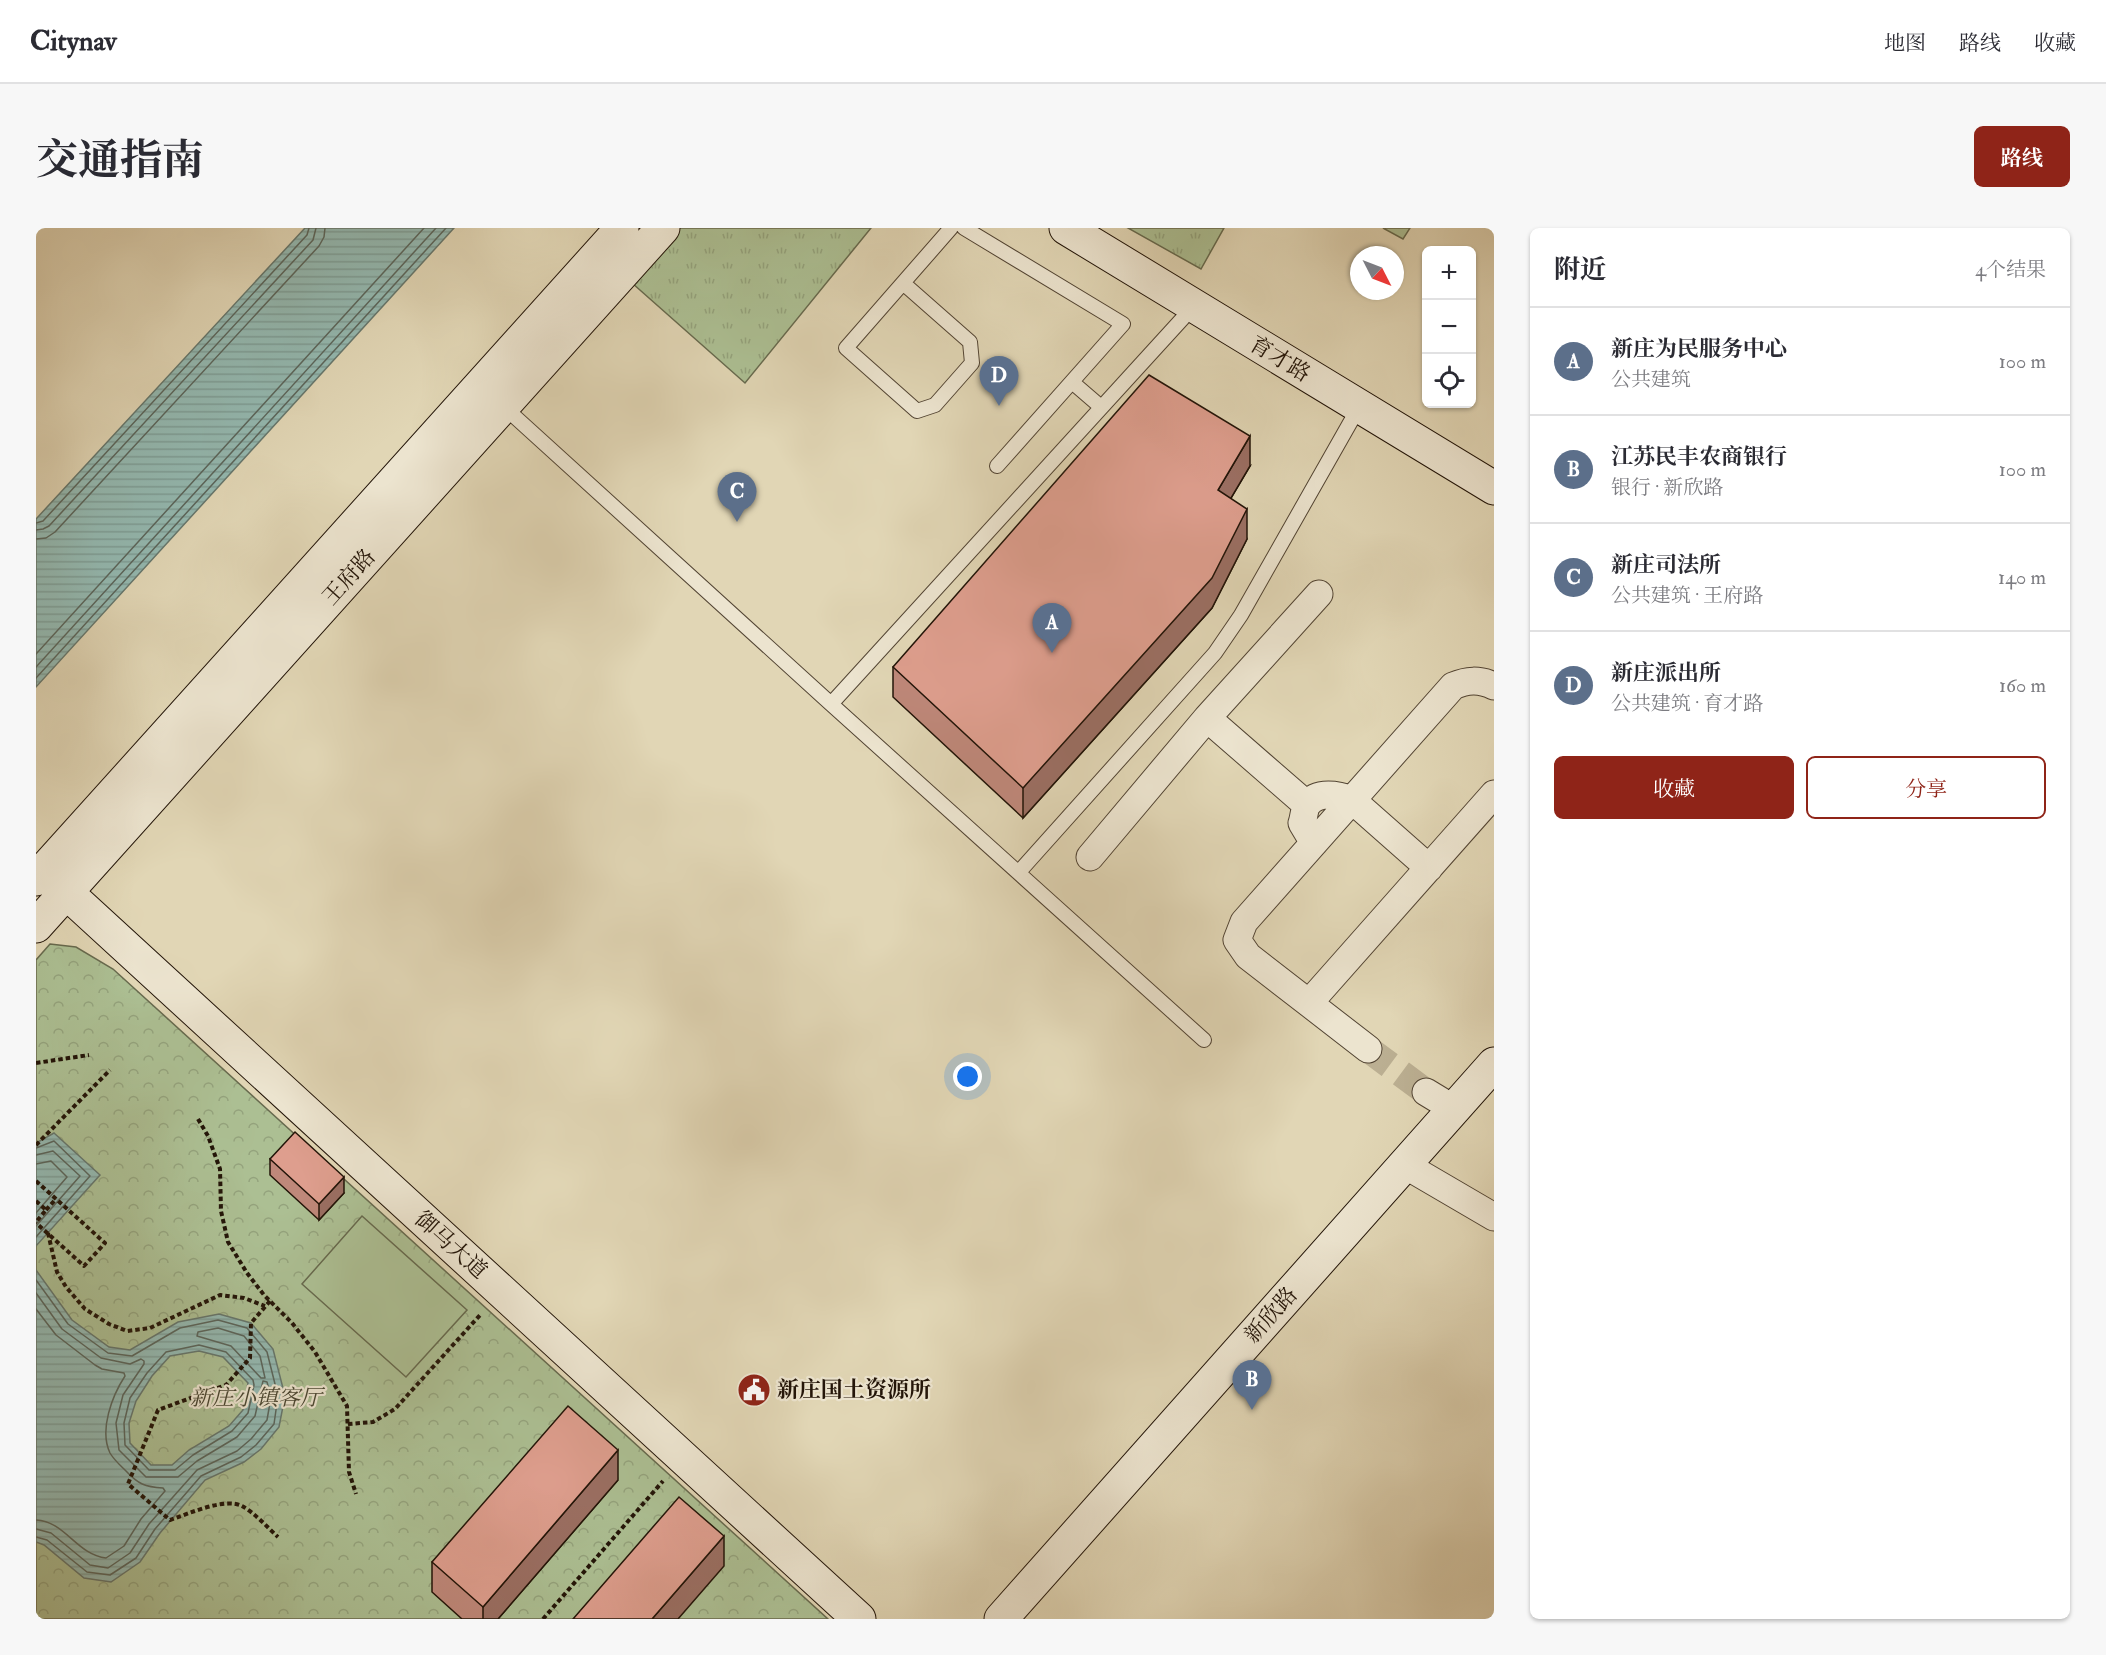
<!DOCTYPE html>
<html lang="zh">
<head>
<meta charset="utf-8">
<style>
	body { margin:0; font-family:"IM FELL Double Pica","Noto Serif SC",serif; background:#f7f7f7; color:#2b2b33 }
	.controls { position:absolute; right:18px; top:18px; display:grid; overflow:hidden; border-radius:9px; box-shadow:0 2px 4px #0004 }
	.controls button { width:54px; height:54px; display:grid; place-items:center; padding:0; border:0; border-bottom:2px solid #e1e1e2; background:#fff; color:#2b2b33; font:30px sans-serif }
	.compass { position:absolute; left:1314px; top:18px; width:54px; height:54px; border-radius:50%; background:#fff; box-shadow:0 2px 4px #0004; rotate:132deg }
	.you { position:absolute; left:932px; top:849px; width:21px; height:21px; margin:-15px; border:4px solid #fff; border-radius:50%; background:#1a73e8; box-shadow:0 0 0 9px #1a73e833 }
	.badge { display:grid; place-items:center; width:39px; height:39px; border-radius:50%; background:#8f2418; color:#fff; font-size:20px; font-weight:700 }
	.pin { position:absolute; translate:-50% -50px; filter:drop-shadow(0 2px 3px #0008) }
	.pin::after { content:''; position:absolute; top:32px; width:21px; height:18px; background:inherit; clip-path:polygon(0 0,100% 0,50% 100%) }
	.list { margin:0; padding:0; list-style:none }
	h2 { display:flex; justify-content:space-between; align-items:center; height:78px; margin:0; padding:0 24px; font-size:26px }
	h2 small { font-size:20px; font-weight:400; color:#7c7c81 }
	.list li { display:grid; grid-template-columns:39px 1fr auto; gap:18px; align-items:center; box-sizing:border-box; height:108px; padding:0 24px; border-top:2px solid #e1e1e2 }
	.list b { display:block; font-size:22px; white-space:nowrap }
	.list p { margin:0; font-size:20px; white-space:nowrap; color:#7c7c81 }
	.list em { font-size:20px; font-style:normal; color:#7c7c81 }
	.actions { display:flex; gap:12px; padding:18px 24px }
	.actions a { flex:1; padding:14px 0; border:2px solid #8f2418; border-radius:9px; text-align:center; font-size:21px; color:#8f2418 }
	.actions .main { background:#8f2418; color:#fff }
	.icon { flex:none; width:33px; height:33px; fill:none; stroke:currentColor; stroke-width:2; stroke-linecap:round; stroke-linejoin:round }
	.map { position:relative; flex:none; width:1458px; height:1391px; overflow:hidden; border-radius:9px }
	header { display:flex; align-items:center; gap:36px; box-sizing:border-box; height:84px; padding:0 30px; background:#fff; border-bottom:2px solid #e1e1e2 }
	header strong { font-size:28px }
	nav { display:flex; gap:33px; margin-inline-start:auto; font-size:21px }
	.intro { display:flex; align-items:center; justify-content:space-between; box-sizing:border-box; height:144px; padding:0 36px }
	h1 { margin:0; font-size:42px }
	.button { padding:15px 27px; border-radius:9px; background:#8f2418; color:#fff; font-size:21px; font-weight:700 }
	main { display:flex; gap:36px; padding:0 36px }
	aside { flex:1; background:#fff; border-radius:9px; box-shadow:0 2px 4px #0004 }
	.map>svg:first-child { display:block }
	.grass { fill:url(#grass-tufts); stroke:#676a4e; stroke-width:1.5 }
	.forest { fill:url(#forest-crowns); stroke:#676a4e; stroke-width:1.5 }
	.pitch { fill:#acbf93; stroke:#676a4e; stroke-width:1.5 }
	.water { fill:url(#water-rules); stroke:#66776d; stroke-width:1.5; fill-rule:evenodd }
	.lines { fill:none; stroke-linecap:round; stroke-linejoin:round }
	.shore { stroke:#5b665c; stroke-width:1.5 }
	.street-tunnel { stroke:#bbaf92; stroke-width:27; stroke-dasharray:27 14; stroke-linecap:butt }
	.lane-casing { stroke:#524433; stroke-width:16 }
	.street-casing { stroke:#524433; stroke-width:29 }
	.secondary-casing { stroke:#221408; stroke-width:35 }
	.path { stroke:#221408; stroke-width:4; stroke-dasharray:4.5 3; stroke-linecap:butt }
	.lane { stroke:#ece4cf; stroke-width:14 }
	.street { stroke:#ece4cf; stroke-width:27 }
	.secondary { stroke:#ece4cf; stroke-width:33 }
	.wall { fill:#bf887a; stroke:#221408; stroke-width:1.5 }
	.shaded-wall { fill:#9b6f63; stroke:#221408; stroke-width:1.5 }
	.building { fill:#de9e8e; stroke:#221408; stroke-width:1.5 }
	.labels { text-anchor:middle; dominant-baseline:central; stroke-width:4.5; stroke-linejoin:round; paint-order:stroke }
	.street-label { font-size:22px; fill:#221408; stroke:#ece4cf }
	.poi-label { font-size:22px; font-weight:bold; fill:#221408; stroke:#ece4cf; text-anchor:start }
	.park-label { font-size:22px; font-style:italic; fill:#4b4732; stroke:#ece4cf }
</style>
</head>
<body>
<header>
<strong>Citynav</strong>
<nav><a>地图</a><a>路线</a><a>收藏</a></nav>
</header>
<div class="intro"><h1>交通指南</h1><a class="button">路线</a></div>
<main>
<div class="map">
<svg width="1458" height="1391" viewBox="0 0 1458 1391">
	<defs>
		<pattern id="grass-tufts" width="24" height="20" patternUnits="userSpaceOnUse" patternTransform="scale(1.5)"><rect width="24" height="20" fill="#acbf93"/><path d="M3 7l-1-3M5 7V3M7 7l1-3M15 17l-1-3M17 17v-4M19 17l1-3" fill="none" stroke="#94a37d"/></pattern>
		<pattern id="forest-crowns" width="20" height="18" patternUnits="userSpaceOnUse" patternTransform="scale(1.5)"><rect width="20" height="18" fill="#acbf93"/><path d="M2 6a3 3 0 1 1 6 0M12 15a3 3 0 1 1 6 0" fill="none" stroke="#94a37d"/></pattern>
		<pattern id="water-rules" width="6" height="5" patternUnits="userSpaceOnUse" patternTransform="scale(1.5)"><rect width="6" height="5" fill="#94b9b1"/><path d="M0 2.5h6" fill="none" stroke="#7f9e97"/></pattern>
	</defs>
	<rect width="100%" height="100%" fill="#e1d6b5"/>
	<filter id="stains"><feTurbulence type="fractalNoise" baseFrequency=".00333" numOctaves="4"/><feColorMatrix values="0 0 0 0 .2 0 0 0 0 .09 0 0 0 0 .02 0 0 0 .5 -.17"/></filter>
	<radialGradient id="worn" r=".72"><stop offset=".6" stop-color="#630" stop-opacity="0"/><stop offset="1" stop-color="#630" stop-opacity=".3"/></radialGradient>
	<path class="grass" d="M644 0H835L709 155 596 55Z
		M1092 0H1188L1165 41Z
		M1347 0H1374L1367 11Z"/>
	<path class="forest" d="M14 716 40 719 77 741 792 1391H0V732Z"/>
	<path class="pitch" d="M326 988 431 1082 370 1149 266 1056Z"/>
	<path class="water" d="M269 0H418L0 459V291Z
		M18 905 64 947 0 1018V915Z
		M0 1042 36 1092 73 1119 94 1122 142 1094 183 1086 215 1095 237 1121 249 1168 243 1199 225 1221 208 1234 169 1252 124 1305 104 1334 75 1354 48 1350 8 1317 0 1314ZM163 1123 187 1129 212 1155 207 1182 193 1198 153 1222 136 1237H115L94 1215 93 1195 100 1173 116 1148 134 1128Z"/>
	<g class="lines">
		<path class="shore" d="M0 295 7 293 271 7 273 0
			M0 302 7 301 13 298 277 12 280 0
			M0 311 10 310 19 304 283 18 288 9 289 0
			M0 426 388 0
			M0 439 400 0
			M0 450 410 0
			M0 920 18 913 54 948 0 1009
			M0 927 17 923 44 948 0 998
			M0 936 15 933 31 949 0 985
			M0 1052 32 1096 72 1125 96 1128 144 1100 182 1092 211 1100 231 1124 242 1168 238 1196 220 1217 205 1229 165 1248 119 1301 100 1330 74 1347 51 1344 11 1312 0 1309
			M0 1065 26 1101 65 1130 94 1136 105 1131 108 1133V1136L87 1167 80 1195 83 1222 110 1249H142L161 1233 201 1209 219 1188 227 1153 231 1154 235 1169 231 1192 215 1211 201 1223 161 1242 113 1296 94 1325 72 1340 54 1337 15 1305 0 1301
			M0 1081 20 1107 59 1137 66 1141 88 1145 89 1148C76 1168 63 1202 74 1225 78 1232 85 1238 90 1243 102 1256 109 1259 127 1260L129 1263 105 1291 88 1318 70 1330C41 1327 29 1293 0 1292
			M182 1100 208 1108 224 1128 229 1150H225L195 1118 161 1108 162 1104Z
			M163 1117 190 1124 217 1152 218 1157 212 1185 196 1203 157 1227 139 1242H113L89 1217 88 1195 94 1170 111 1145 130 1124Z"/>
		<path class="street-tunnel" d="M1332 821 1390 864"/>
		<g class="lane-casing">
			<path id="lane" d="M928 0 1087 96 961 238
				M867 55 934 114 936 135 899 177 881 183 810 120 915 0
				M1158 78 795 476 1168 812
				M1036 154 1065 179
				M466 177 795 476
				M983 644 1179 425 1205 387 1323 179"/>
		</g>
		<g class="street-casing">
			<path id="street" d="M1171 490 1271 577
				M1278 615 1266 595C1268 590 1268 581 1271 577 1281 562 1303 567 1316 572L1393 640
				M1054 629 1171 490 1283 366
				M1273 775 1458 566
				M1332 821 1212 728 1201 712 1208 694 1417 458C1431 452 1443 451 1458 458
				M1390 864 1418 881
				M1369 937 1458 989"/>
		</g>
		<g class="secondary-casing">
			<path id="secondary" d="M1030 0 1458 260
				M7 643 823 1391
				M0 651 586 0
				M0 698 627 0
				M965 1391 1458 836"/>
		</g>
		<path class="path" d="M0 835 53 827
			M162 891 172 908 184 941 185 983 192 1014 211 1045 228 1067 256 1095 279 1124 311 1178 313 1244 320 1266
			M0 917 74 842
			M0 953 69 1015 48 1038 0 995
			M0 973 10 982 0 994
			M10 982 20 971
			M12 1005 21 1044 30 1059 49 1081 73 1096 91 1103 114 1100 184 1067 208 1070 229 1078
			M234 1073 215 1095 214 1130 190 1157 122 1182 92 1256 134 1292C152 1286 189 1269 206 1278 219 1285 231 1299 242 1309
			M312 1196 337 1194 359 1181 445 1086
			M507 1391 627 1253"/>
		<use href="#lane" class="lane"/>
		<use href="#street" class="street"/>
		<use href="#secondary" class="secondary"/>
	</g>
	<path class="wall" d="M1214 238 1195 270 1211 311 1176 380 987 590 857 469V439Z
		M234 931 308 965 283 992 234 947Z
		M582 1252 462 1391H426L396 1364V1334Z"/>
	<path class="shaded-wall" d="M1214 208V238L1182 292V262Z
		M1211 281V311L1176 380 987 590V560Z
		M308 949V965L283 992V976Z
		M582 1222V1252L462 1391H447V1379Z
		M688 1308V1338L642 1391H616Z"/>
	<path class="building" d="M1113 147 1214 208 1182 262 1211 281 1176 350 987 560 857 439Z
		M259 904 308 949 283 976 234 931Z
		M532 1178 582 1222 447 1379 396 1334Z
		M643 1269 688 1308 616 1391H537Z"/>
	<defs>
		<g id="civic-disc" transform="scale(1.725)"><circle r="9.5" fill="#8f2418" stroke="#ece4cf"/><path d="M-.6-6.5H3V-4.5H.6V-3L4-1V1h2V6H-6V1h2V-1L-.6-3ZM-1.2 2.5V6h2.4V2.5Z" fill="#fff"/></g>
	</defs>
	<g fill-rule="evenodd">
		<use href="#civic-disc" x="718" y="1162"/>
	</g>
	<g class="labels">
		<g class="street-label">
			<text transform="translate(1244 131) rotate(31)">育才路</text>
			<text transform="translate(313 349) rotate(-48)">王府路</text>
			<text transform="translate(415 1017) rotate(42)">御马大道</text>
			<text transform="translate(1235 1087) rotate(-48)">新欣路</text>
		</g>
		<g class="poi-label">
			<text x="741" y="1162">新庄国土资源所</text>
		</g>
		<g class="park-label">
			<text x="220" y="1170">新庄小镇客厅</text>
		</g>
	</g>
	<rect width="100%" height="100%" filter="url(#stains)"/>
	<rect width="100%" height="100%" fill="url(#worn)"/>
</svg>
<div class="controls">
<button>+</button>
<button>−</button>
<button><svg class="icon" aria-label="locate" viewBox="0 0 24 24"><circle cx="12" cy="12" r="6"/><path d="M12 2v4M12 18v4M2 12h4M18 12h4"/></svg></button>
</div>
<svg class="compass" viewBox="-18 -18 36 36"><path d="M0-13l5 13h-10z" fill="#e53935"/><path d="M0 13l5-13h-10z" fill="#7c7c81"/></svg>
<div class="you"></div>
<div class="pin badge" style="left:1016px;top:425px;background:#5c6f8a">A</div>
<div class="pin badge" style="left:1216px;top:1182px;background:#5c6f8a">B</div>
<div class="pin badge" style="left:701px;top:294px;background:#5c6f8a">C</div>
<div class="pin badge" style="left:963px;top:178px;background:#5c6f8a">D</div>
</div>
<aside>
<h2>附近<small>4个结果</small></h2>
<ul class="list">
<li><span class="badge" style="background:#5c6f8a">A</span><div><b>新庄为民服务中心</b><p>公共建筑</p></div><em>100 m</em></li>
<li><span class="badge" style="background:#5c6f8a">B</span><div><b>江苏民丰农商银行</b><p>银行 · 新欣路</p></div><em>100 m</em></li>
<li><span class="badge" style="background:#5c6f8a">C</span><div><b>新庄司法所</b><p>公共建筑 · 王府路</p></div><em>140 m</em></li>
<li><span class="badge" style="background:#5c6f8a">D</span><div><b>新庄派出所</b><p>公共建筑 · 育才路</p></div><em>160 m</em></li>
</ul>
<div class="actions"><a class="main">收藏</a><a>分享</a></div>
</aside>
</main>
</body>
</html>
